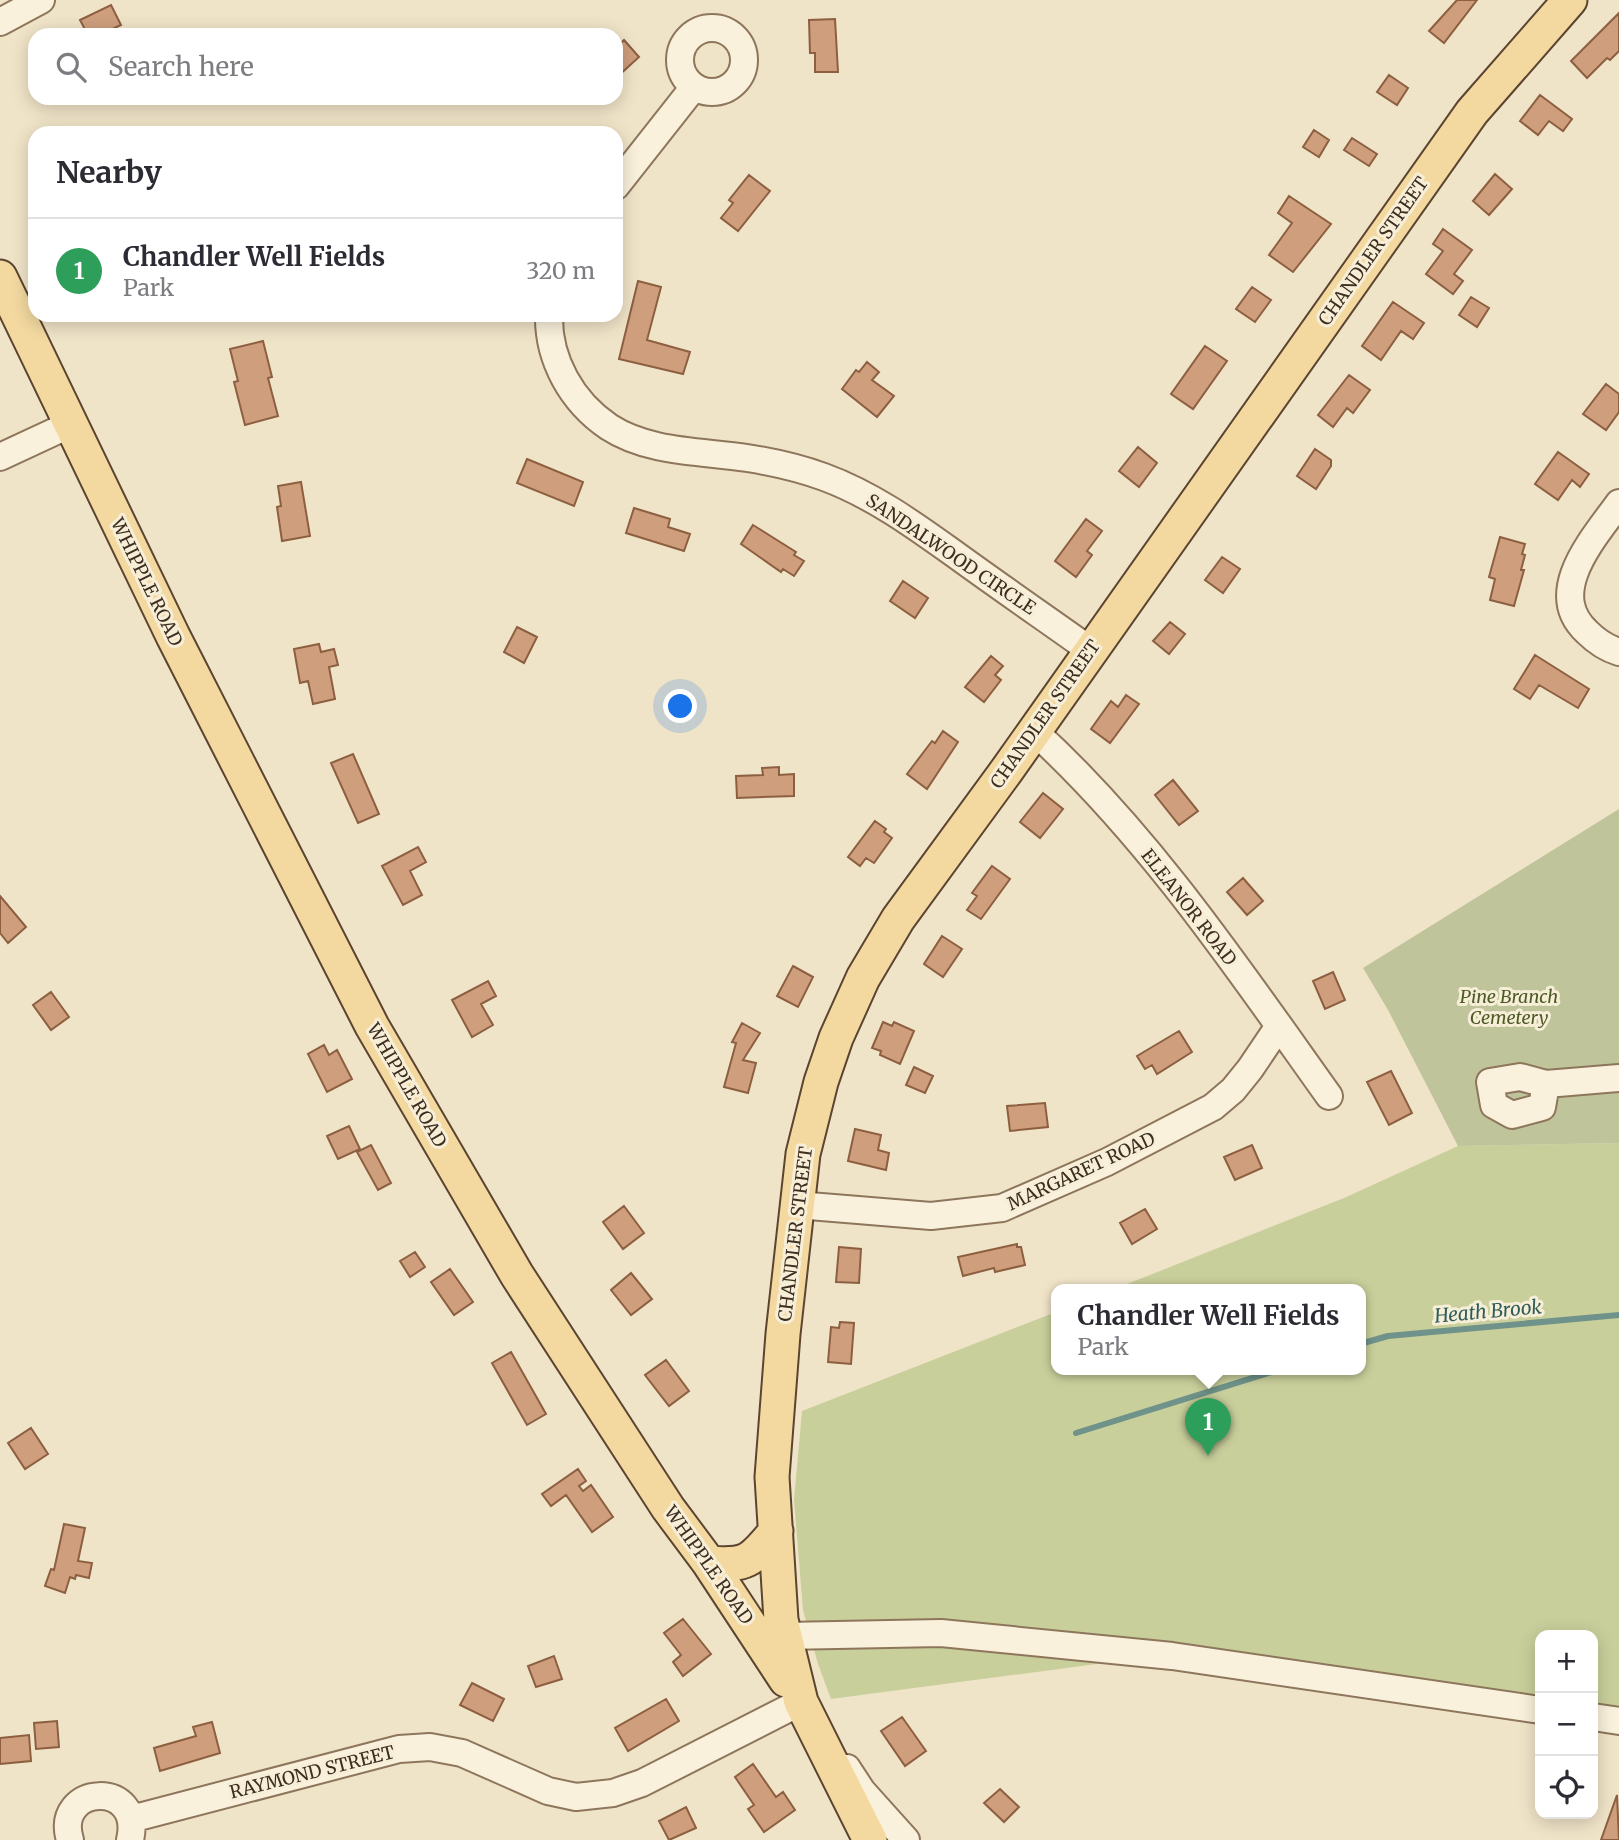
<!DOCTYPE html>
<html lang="en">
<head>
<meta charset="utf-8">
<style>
	body { margin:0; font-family:Merriweather,serif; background:#f2f2f3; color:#2b2b33 }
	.controls { position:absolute; right:21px; bottom:21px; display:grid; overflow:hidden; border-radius:14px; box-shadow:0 4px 18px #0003 }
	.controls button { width:63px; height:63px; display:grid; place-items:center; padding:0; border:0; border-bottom:2px solid #e1e1e2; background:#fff; color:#2b2b33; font:35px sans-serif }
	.you { position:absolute; left:681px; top:707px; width:24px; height:24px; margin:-18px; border:5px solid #fff; border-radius:50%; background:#1a73e8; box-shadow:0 0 0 10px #1a73e833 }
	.badge { display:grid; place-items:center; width:46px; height:46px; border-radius:50%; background:#db2777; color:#fff; font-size:23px; font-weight:700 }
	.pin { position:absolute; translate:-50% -58px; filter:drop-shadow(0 2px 4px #0008) }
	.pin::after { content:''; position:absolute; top:37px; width:24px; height:21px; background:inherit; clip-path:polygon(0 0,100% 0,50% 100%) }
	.popup { position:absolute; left:1051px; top:1284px; width:315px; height:91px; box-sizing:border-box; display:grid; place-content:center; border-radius:14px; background:#fff; filter:drop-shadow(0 2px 5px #0005); font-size:23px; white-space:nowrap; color:#7c7c81 }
	.popup b { font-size:26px; color:#2b2b33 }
	.popup::after { content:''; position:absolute; left:50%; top:100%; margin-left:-14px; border:14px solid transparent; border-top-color:#fff }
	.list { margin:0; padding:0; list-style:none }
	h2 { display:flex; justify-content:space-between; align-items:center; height:91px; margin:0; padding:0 28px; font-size:30px }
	h2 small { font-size:23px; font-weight:400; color:#7c7c81 }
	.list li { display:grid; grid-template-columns:46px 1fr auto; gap:21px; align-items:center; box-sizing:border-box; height:105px; padding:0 28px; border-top:2px solid #e1e1e2 }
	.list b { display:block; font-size:26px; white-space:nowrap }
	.list p { margin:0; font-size:23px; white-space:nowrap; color:#7c7c81 }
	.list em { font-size:23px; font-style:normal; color:#7c7c81 }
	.icon { flex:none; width:38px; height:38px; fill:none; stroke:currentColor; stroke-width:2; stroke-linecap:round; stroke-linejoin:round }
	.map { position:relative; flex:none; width:1619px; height:1840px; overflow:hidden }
	.search { position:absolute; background:#fff; box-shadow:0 4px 18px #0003; left:28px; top:28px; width:595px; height:77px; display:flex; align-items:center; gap:18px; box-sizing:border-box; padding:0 24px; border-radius:21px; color:#7c7c81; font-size:26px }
	.panel { position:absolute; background:#fff; box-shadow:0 4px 18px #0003; left:28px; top:126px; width:595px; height:196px; border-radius:21px }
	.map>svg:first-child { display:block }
	.green { fill:#c9cf9b }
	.cemetery { fill:#bfc49a }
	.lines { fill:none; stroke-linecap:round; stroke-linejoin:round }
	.stream { stroke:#6f938a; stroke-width:6 }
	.building { fill:#cf9f7d; stroke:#8d5f41; stroke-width:2 }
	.minor-casing { stroke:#8d765c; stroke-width:30 }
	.major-casing { stroke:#5b4430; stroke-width:37 }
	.minor { stroke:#faf1dc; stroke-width:26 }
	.major { stroke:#f3d9a0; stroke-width:33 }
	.labels { text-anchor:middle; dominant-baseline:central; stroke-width:6; stroke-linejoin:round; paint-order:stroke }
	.street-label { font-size:18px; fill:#3d2e20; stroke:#f7eed8 }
	.park-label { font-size:18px; font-style:italic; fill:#4d5a26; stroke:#f7eed8 }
	.water-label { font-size:19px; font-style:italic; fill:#2f5d5a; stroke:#f7eed8 }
</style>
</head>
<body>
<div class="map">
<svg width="1619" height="1840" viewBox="0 0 1619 1840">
	<rect width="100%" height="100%" fill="#f0e4c8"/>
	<path class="green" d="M1619 1143V1735L1593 1731V1635H1540V1723L1127 1660 831 1699 818 1664 803 1610 794 1500 802 1411 1056 1312V1370H1360V1290H1112L1344 1198 1458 1146Z"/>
	<path class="cemetery" d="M1619 809V1143L1458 1146 1388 1010 1363 968Z"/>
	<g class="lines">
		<path class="stream" d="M1360 1344 1388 1336 1619 1315
			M1076 1433 1278 1370"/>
	</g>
	<path class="building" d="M1457 0H1477L1444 43 1429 31Z
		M111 5 121 25 100 35H88L80 20Z
		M1619 13V51L1610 60 1607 58 1587 78 1571 61Z
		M835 19 838 72H815V53H810L809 20Z
		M624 40 639 57 616 78V48Z
		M1389 75 1408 88 1397 105 1377 92Z
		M1540 95 1572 119 1563 131 1549 121 1538 135 1520 121Z
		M1314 130 1329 140 1319 157 1303 147Z
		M1352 138 1377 154 1369 166 1344 150Z
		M1495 174 1512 189 1489 215 1473 201Z
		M749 175 770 191 738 231 721 218 733 203 729 200Z
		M1289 196 1331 224 1293 272 1269 255 1292 223 1278 213Z
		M1443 229 1472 250 1454 274 1463 281 1453 294 1426 274 1443 251 1433 244Z
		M638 281 661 287 647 340 690 352 683 374 619 359Z
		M1252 287 1271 300 1255 322 1236 309Z
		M1471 297 1489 308 1477 327 1459 315Z
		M1393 302 1424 323 1413 339 1401 331 1381 360 1362 346Z
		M263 341 272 377 268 378 278 416 245 425 234 382 238 381 230 349Z
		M1205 346 1227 361 1193 409 1171 394Z
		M867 362 879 372 872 380 894 396 877 417 842 389 856 370 859 372Z
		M1349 375 1370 390 1353 413 1347 408 1333 427 1318 415Z
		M1606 384 1619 394V412L1606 430 1583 414Z
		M1138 447 1157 463 1139 487 1119 471Z
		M1315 449 1331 460V466L1316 489 1297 476Z
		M1558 452 1589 474 1580 487 1572 480 1558 500 1535 484Z
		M527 459 583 482 574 506 517 483Z
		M301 482 310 536 282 541 277 507 281 506 278 486Z
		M634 508 670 519 668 527 690 534 684 551 626 533Z
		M1086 519 1102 531 1087 551 1092 555 1076 577 1055 561Z
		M753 525 796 552 794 555 804 561 794 576 783 569 781 572 741 544Z
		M1500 537 1525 544 1522 554 1525 555 1521 570H1524L1514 606 1490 600 1495 579 1489 577Z
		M1222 557 1240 569 1223 593 1205 580Z
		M903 581 928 598 915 618 890 601Z
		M1170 622 1185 634 1169 654 1153 641Z
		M517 627 537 637 524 663 504 652Z
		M319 644 321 652 334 649 338 665 329 667 335 699 313 704 308 681 300 683 294 649Z
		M1535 655 1589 689 1578 708 1539 685 1530 699 1514 689Z
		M991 656 1003 666 995 675 1001 680 984 702 965 687Z
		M1126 695 1139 704 1110 743 1091 729 1111 701 1118 707Z
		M943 731 958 742 927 789 907 774 932 741 935 743Z
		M353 754 379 814 358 823 331 763Z
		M779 767V775L794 774V796L737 798 736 776 763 775 762 768Z
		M1173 780 1198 811 1179 825 1155 795Z
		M1043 793 1063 809 1040 838 1020 822Z
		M875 821 886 829 884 832 892 838 874 863 866 858 860 866 848 857Z
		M418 847 426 862 410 871 422 895 403 905 382 866Z
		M992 866 1010 879 981 919 967 910 977 896 972 893Z
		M1243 878 1263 901 1247 915 1227 892Z
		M0 896 26 927 8 943 0 933Z
		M942 936 962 949 943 977 924 964Z
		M793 966 813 977 798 1007 777 996Z
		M1333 972 1345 1000 1325 1009 1313 981Z
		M488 981 496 996 481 1004 493 1025 472 1037 452 1000Z
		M51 992 69 1017 51 1030 33 1005Z
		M883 1022 892 1026 894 1022 914 1031 900 1064 880 1055 881 1051 872 1048Z
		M742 1023 760 1033 743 1060 756 1063 748 1093 724 1087 736 1043 732 1042Z
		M1179 1031 1192 1052 1157 1074 1152 1065 1145 1069 1137 1056Z
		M324 1045 329 1055 337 1050 352 1079 327 1092 308 1054Z
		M914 1067 933 1076 925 1093 906 1085Z
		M1391 1071 1412 1113 1389 1125 1367 1082Z
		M1045 1103 1048 1127 1010 1131 1007 1106Z
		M349 1126 360 1149 338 1159 327 1136Z
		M855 1129 881 1135 878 1150 889 1153 886 1170 848 1161Z
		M371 1145 391 1183 378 1190 357 1152Z
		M1252 1145 1262 1168 1235 1180 1224 1157Z
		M624 1206 644 1233 623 1249 603 1222Z
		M1145 1209 1157 1229 1132 1244 1120 1223Z
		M1017 1244V1247H1021L1025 1265 995 1272 994 1268 963 1276 958 1257Z
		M839 1247 861 1249 859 1283 836 1282Z
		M415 1252 425 1267 410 1277 400 1261Z
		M450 1269 473 1302 454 1315 431 1282Z
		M631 1273 652 1299 631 1315 611 1290Z
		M840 1322 854 1323 851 1364 828 1362 831 1327 839 1328Z
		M511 1352 546 1414 527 1425 492 1363Z
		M666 1360 689 1391 669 1406 645 1375Z
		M31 1428 48 1454 25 1469 8 1443Z
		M578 1469 586 1481 579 1486 583 1491 591 1485 613 1517 592 1532 566 1495 551 1506 542 1494Z
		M64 1524 85 1528 78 1561 92 1563 89 1578 76 1575 75 1579 70 1577 65 1593 45 1586 51 1569 54 1570Z
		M683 1619 711 1654 683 1676 673 1662 681 1655 664 1633Z
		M554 1656 562 1679 536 1687 528 1666Z
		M472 1683 504 1699 493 1721 460 1705Z
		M666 1699 679 1721 628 1751 615 1728Z
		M902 1717 926 1751 905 1766 881 1731Z
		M57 1721 59 1747 36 1749 34 1723Z
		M212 1722 220 1753 160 1771 154 1748 196 1736 193 1727Z
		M29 1735 31 1761 0 1764V1738Z
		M753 1764 776 1797 783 1792 795 1810 764 1832 748 1809 754 1805 735 1777Z
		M1000 1789 1019 1807 1004 1822 984 1803Z
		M1617 1795 1619 1840H1601Z
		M686 1807 696 1828 669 1840 659 1821Z"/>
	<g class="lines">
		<g class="minor-casing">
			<path id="minor" d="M0 22 41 0
				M680 60a32 32 0 1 1 64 0a32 32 0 1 1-64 0Z
				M616 186 694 87
				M549 315C548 360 572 402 609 427 649 453 702 451 747 458 773 462 799 468 824 477 873 495 914 525 956 555 1000 587 1045 618 1090 650
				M0 457 71 424
				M1619 503C1594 538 1544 592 1587 632 1596 641 1606 648 1619 652
				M1034 731C1149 836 1239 970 1329 1096
				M1546 1084 1542 1107 1512 1115 1494 1105 1490 1082 1520 1077 1546 1084 1619 1078
				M797 1205 931 1216 1002 1208 1107 1162 1213 1107 1233 1090 1250 1069 1279 1026
				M784 1636 941 1633 1172 1656 1540 1710
				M1593 1717 1619 1721
				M847 1768 862 1791 906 1840
				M131 1819 399 1749 430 1747 462 1753 548 1791 576 1797 613 1793 642 1783 801 1702 813 1719
				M70 1840C53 1784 144 1779 130 1840"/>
		</g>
		<g class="major-casing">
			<path id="major" d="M0 277 173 636 372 1026 517 1275 668 1508 709 1563 786 1680
				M709 1563C748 1566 751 1561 776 1531
				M870 1840 801 1702 781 1620 772 1477 783 1334 803 1154 821 1082 836 1038 863 978 898 919 1007 770 1472 112 1570 0"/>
		</g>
		<use href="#minor" class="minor"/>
		<use href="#major" class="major"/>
	</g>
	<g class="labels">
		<g class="street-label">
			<text transform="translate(1373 251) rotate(-55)">CHANDLER STREET</text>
			<text transform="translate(951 554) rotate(34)">SANDALWOOD CIRCLE</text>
			<text transform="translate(147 582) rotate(64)">WHIPPLE ROAD</text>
			<text transform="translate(1045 714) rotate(-55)">CHANDLER STREET</text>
			<text transform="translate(1189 907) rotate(52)">ELEANOR ROAD</text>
			<text transform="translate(407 1085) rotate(60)">WHIPPLE ROAD</text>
			<text transform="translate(1081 1171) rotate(-25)">MARGARET ROAD</text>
			<text transform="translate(795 1234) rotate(-83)">CHANDLER STREET</text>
			<text transform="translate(709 1565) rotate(55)">WHIPPLE ROAD</text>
			<text transform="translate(312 1772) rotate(-14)">RAYMOND STREET</text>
		</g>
		<g class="park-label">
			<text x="1509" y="996">Pine Branch<tspan x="1509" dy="21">Cemetery</tspan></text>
		</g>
		<g class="water-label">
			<text transform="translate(1488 1311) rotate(-5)">Heath Brook</text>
		</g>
	</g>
</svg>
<div class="controls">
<button>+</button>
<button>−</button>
<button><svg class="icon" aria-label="locate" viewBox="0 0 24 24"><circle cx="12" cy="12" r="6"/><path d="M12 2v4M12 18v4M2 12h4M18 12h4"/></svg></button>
</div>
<div class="you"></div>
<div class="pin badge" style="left:1208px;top:1456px;background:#2e9e5b">1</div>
<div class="popup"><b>Chandler Well Fields</b>Park</div>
<div class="search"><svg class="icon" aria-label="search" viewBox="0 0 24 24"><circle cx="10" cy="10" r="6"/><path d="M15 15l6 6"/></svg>Search here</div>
<section class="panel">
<h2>Nearby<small></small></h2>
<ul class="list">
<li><span class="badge" style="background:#2e9e5b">1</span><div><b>Chandler Well Fields</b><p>Park</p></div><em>320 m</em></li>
</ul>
</section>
</div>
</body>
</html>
